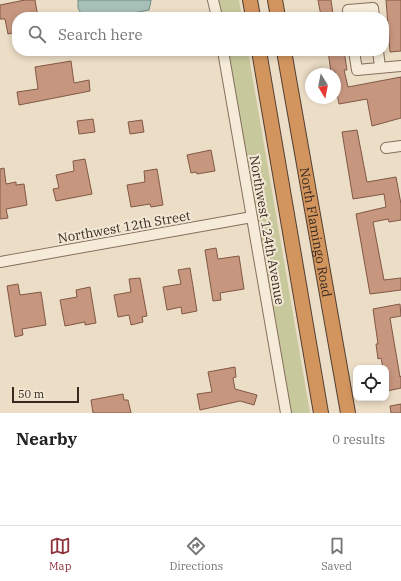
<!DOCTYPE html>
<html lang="en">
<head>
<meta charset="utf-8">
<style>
	body { margin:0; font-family:"IBM Plex Serif",serif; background:#f6f6f6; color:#222 }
	.controls { position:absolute; right:12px; bottom:12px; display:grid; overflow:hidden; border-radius:8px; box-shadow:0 2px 6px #0003 }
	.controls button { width:36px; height:36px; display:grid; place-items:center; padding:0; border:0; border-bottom:1px solid #e0e0e0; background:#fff; color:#222; font:20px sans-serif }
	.compass { position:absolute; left:305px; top:68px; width:36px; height:36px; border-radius:50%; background:#fff; box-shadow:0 2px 6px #0003; rotate:170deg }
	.scale { position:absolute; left:12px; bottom:10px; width:67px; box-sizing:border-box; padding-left:4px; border:2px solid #362920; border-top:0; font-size:11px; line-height:14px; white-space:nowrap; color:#362920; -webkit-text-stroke:3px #f3e8d5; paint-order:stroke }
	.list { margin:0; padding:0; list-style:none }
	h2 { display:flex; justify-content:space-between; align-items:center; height:52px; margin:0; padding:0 16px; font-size:17px }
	h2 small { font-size:13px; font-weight:400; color:#767676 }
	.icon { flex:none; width:22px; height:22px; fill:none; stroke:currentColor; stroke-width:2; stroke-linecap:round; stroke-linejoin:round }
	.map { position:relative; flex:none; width:401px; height:413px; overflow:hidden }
	.search { position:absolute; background:#fff; box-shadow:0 2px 6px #0003; left:12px; right:12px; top:12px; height:44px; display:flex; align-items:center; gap:10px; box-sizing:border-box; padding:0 14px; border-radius:16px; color:#767676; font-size:15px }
	.sheet { height:112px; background:#fff }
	nav { display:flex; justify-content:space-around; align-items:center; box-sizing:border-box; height:56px; border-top:1px solid #e0e0e0; background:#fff; font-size:11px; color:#767676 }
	nav a { display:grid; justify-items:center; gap:2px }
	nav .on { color:#8f323b }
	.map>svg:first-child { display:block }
	.green { fill:#c7c89b }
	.water { fill:#a7bfb6; stroke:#6f8c82 }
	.building { fill:#c6967f; stroke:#825845 }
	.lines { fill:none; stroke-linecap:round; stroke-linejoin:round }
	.minor-casing { stroke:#856f5d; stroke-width:12 }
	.highway-casing { stroke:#533e31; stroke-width:16 }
	.minor { stroke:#f6ebd9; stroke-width:10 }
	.highway { stroke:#d3955e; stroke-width:14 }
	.labels { text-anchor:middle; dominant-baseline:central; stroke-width:4; stroke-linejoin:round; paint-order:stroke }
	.street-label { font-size:13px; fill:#362920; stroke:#f3e8d5 }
</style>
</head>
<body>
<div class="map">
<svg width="401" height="413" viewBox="0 0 401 413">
	<rect width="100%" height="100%" fill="#ebddc6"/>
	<path class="green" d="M219 0H239L242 17H222Z
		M228 51H248L310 413H291Z"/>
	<path class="water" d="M78 0H151V1L149 10 113 17H83L78 8Z"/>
	<path class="building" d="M25 0H35L38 17H17V32L8 34 5 19H0V5Z
		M318 0H331L333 14 321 16Z
		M386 0H401V51L390 52Z
		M328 51H344L347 70H344L348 87 401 77V118L372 126 367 99 339 104 335 83V72H331Z
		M71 61 74 83 89 80 90 91 19 105 17 92 38 89 35 67Z
		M93 119 95 132 79 134 77 121Z
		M142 120 144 132 130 134 128 122Z
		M357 130 367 182 396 177 401 204V220L389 222 388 219 373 222 384 280 401 278V290L370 294 356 214 386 207 384 194 353 199 342 132Z
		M211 150 215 171 197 174 196 172 191 173 187 155Z
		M85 159 92 194 56 201 53 189 59 188 56 175 74 171 73 161Z
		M4 168 6 184 16 182V185L24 184 27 205 6 209 8 218 0 219V169Z
		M157 169 163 205 151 207 150 204 131 207 127 185 145 182 144 171Z
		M216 248 218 259 239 256 244 289 220 293 221 300 213 301 205 250Z
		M190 268 197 311 182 314 181 307 167 310 163 287 181 284 178 270Z
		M140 278 147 316 142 317 143 322 131 325 129 315 118 317 114 295 131 292 129 279Z
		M18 284 20 295 41 292 46 325 22 329 23 335 15 337 7 286Z
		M90 287 96 323 85 325V322L65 326 60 300 77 297 76 290Z
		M400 304 401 316 390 318 400 377 401 376V388L387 391 386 368H383L381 358 378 359 376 344H378L373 309Z
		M235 367 236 377 233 378 235 389 257 395 254 405 240 401 200 410 197 394 212 392 208 372Z
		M123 394 124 400H128L131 413H93L91 400Z
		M401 404V413H391L390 406Z"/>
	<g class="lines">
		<g class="minor-casing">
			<path id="minor" d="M213 0 217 17
				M349 17 348 10 373 8 374 17
				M223 51 286 413
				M354 51 357 70 401 66
				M378 51 380 67
				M386 148 401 146
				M0 262 252 217"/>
		</g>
		<g class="highway-casing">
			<g id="highway">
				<path d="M250 0 253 17"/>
				<path d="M275 0 278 17"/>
				<path d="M259 51 321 413"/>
				<path id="s1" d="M284 51 348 413"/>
			</g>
		</g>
		<use href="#minor" class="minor"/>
		<use href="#highway" class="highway"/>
	</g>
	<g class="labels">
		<g class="street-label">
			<text transform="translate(124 227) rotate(-10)">Northwest 12th Street</text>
			<text transform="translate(267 230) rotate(80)">Northwest 124th Avenue</text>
			<text stroke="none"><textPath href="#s1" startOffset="184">North Flamingo Road</textPath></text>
		</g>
	</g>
</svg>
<div class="controls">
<button><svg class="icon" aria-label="locate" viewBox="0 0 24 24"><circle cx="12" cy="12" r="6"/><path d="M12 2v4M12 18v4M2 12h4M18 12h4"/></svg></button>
</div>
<svg class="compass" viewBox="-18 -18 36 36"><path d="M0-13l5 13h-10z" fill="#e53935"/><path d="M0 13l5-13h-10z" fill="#767676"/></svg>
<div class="scale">50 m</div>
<div class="search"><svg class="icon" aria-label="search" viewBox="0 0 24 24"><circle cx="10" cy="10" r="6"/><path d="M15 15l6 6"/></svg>Search here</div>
</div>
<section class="sheet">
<h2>Nearby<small>0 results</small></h2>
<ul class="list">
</ul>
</section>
<nav>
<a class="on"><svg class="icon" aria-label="map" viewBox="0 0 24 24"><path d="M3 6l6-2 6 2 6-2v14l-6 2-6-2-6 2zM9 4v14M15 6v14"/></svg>Map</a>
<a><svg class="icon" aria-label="directions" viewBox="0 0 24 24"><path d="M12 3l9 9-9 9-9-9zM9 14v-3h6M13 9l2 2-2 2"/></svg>Directions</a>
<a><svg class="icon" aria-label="saved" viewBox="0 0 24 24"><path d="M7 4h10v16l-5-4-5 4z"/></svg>Saved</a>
</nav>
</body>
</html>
